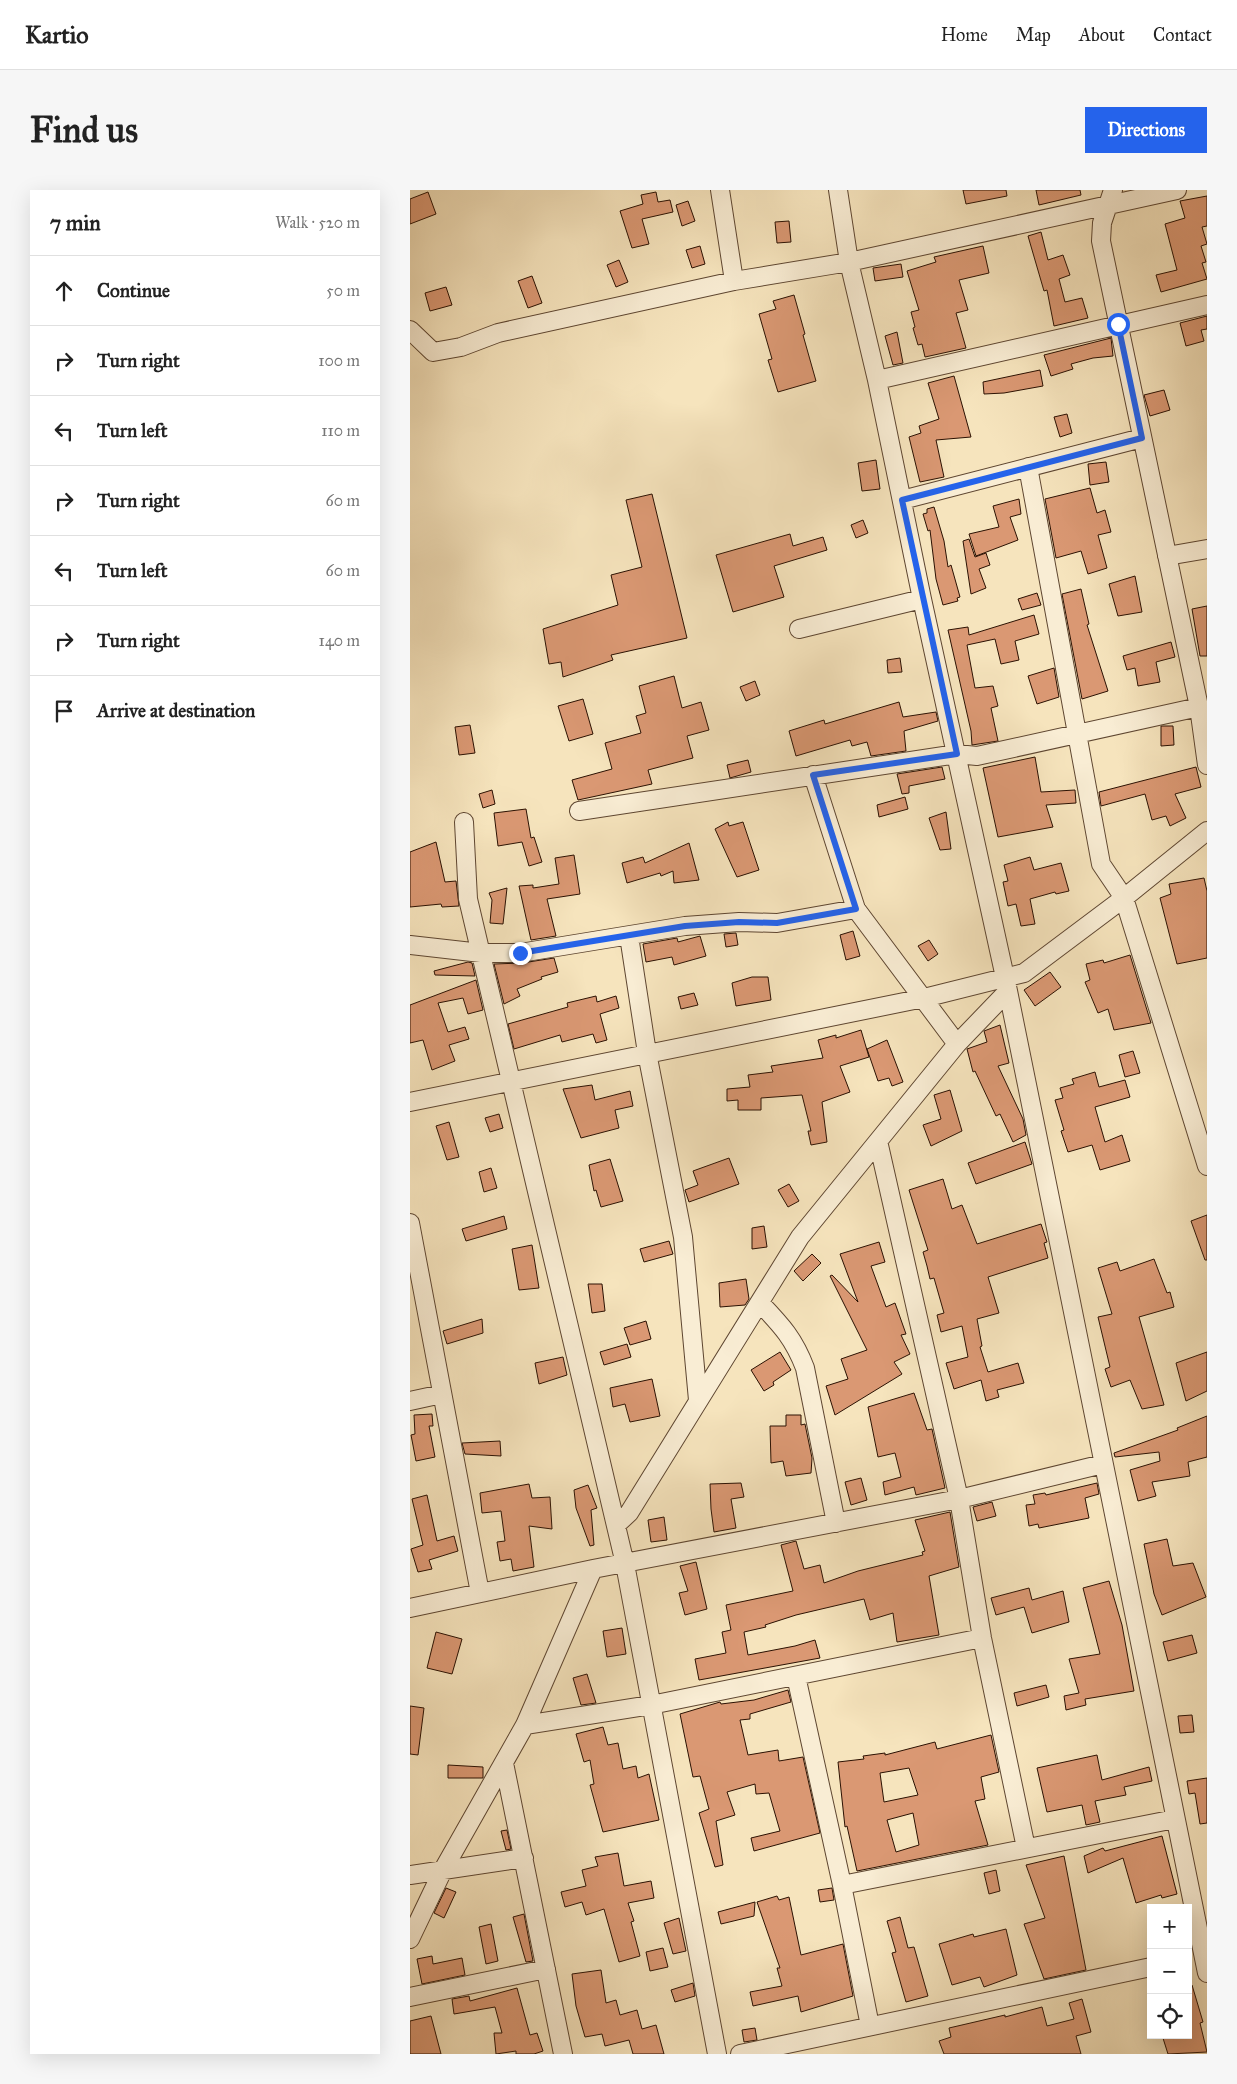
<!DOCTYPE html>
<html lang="en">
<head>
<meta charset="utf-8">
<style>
	body { margin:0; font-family:"IM FELL Great Primer",serif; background:#f6f6f6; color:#222 }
	.controls { position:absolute; right:15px; bottom:15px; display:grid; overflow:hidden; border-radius:0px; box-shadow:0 5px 20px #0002 }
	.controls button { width:45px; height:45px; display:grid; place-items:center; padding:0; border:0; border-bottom:1px solid #e0e0e0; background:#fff; color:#222; font:25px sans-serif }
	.stop { position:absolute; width:15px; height:15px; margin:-11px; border:4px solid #2563eb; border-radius:50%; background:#fff }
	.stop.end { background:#2563eb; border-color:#fff; box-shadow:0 1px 5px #0008 }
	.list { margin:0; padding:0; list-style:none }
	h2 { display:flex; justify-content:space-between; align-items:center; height:65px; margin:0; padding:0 20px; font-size:21px }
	h2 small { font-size:16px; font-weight:400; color:#767676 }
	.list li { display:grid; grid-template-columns:32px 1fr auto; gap:15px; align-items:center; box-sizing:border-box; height:70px; padding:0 20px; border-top:1px solid #e0e0e0 }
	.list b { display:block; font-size:19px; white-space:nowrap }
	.list em { font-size:16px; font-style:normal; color:#767676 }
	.icon { flex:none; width:28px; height:28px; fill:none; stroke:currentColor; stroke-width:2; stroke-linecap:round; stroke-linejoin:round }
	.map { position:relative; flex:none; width:797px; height:1864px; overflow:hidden; border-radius:0px }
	header { display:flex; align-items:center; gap:30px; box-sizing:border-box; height:70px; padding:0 25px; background:#fff; border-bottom:1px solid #e0e0e0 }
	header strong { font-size:24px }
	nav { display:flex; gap:28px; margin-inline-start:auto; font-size:18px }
	.intro { display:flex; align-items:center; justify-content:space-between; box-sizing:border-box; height:120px; padding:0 30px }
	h1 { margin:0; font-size:35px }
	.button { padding:12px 22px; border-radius:0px; background:#2563eb; color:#fff; font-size:18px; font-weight:700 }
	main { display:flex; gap:30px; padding:0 30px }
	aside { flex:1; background:#fff; border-radius:0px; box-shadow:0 5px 20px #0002 }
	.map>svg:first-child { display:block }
	.building { fill:#da9873; stroke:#2b1102; fill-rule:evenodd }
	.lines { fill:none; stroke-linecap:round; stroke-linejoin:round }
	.minor-casing { stroke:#5e4631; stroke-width:20 }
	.minor { stroke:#f9edd4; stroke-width:18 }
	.route { stroke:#2563eb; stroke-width:6 }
</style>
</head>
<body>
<header>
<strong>Kartio</strong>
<nav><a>Home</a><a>Map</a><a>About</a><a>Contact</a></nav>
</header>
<div class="intro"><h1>Find us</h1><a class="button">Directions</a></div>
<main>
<aside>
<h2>7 min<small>Walk · 520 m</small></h2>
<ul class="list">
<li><svg class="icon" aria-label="ahead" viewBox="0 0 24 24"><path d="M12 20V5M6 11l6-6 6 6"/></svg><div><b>Continue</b></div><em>50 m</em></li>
<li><svg class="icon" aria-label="right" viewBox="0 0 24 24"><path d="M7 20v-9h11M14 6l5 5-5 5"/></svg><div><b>Turn right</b></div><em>100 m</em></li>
<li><svg class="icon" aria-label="left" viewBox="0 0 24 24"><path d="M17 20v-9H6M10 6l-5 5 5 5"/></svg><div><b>Turn left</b></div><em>110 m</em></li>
<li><svg class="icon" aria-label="right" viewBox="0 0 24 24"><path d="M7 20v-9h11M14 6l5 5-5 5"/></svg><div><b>Turn right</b></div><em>60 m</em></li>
<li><svg class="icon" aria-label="left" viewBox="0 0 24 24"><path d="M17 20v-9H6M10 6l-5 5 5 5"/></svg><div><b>Turn left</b></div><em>60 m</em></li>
<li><svg class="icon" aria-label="right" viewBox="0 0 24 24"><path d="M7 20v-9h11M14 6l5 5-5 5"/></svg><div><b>Turn right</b></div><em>140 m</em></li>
<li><svg class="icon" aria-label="arrive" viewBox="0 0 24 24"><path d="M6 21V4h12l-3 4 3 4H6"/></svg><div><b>Arrive at destination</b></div></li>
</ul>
</aside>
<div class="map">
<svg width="797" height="1864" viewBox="0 0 797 1864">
	<rect width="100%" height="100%" fill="#f6e4bd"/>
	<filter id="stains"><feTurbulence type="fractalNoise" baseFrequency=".004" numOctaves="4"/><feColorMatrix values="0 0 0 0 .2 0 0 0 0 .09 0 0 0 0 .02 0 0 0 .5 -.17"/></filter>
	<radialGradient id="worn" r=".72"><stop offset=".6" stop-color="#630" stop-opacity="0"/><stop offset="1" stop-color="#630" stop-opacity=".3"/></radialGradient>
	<path class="building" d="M553 0H596L597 6 556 14Z
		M626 0H670L671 5 629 15Z
		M18 2 26 24 0 34V9Z
		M246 2 248 12 260 10 263 22 232 29 239 54 222 58 210 21 233 14 231 5Z
		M797 6V36L792 37 797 54 791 56 796 72 792 73 797 89 751 102 746 85 767 80 755 34 775 28 770 11Z
		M278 11 285 31 272 36 266 15Z
		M379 31 381 52 367 53 365 32Z
		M631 42 638 70 653 65 660 85 649 89 655 112 672 108 678 128 644 136 637 100 634 101 618 46Z
		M290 56 295 74 282 78 276 60Z
		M573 56 579 83 549 90 558 120 546 123 556 158 515 167 512 154 508 155 503 138 505 137 501 122 509 120 497 81 526 72 524 67Z
		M209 70 218 92 206 97 197 75Z
		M491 74 493 87 465 91 463 78Z
		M122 86 132 113 118 118 108 91Z
		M36 97 42 115 20 121 15 103Z
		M384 105 395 144 393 145 406 191 368 202 358 170 362 169 349 124 366 119 363 111Z
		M797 126V139L791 140 794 151 776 156 770 133Z
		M487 142 493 173 483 175 475 146Z
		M701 148 703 166 683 168 661 174 663 179 641 186 634 165Z
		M630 180 633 196 594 203 574 204 573 192Z
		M544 186 561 247 526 250 534 287 510 292 499 247 511 243 509 236 529 229 518 193Z
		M754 200 760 220 740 226 734 205Z
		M657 224 662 243 650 247 644 227Z
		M466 270 470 299 452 301 448 273Z
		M696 272 699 292 680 295 678 274Z
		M680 298 687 323 695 320 701 342 688 345 697 378 678 384 671 361 646 368 635 309Z
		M242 304 277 448 201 465 203 470 153 487 151 472 139 474 133 439 208 415 201 385 232 377 216 310Z
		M609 309 611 324 600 327 608 350 566 366 559 344 589 337 583 316Z
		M524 317 534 351 538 377 541 375 550 407 547 408 548 411 533 415 526 389 520 340 518 341 513 324 517 323V319Z
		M453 330 458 343 446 348 441 335Z
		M380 344 383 356 413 347 417 360 364 376 374 407 323 422 306 365Z
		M559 349 565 367 576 363 580 375 569 379 576 398 561 404 553 351Z
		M725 386 732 422 708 426 699 394Z
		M671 399 679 434 677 435 698 501 672 509 652 404Z
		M627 403 631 415 612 420 608 409Z
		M797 416V466H790L782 419Z
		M624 425 629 444 605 451 609 470 591 474 585 449 557 455 565 498 583 496 588 516 581 518 588 551 562 555 561 541 538 440 558 437 559 445Z
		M761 452 765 467 746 472 750 492 728 496 725 478 717 480 713 466Z
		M490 468 492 482 478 483 477 470Z
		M644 478 649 507 627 514 618 486Z
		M264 486 272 518 291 512 299 540 277 546 283 568 238 580 242 594 168 610 162 590 202 579 195 553 231 543 226 526 236 523 229 496Z
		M345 491 350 505 336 511 330 497Z
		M173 509 183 544 159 551 148 516Z
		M489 512 493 527 526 522 528 531 494 541 496 561 461 566 457 552 442 556 440 550 386 566 379 541 414 530 415 534Z
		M60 535 65 563 49 565 45 537Z
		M751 536H763L764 555 751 556Z
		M625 567 631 602 665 600 666 613 636 615 643 637 588 647 573 578Z
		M338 570 341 582 320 588 317 575Z
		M532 577 535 589 499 596V603L492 604 487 584Z
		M786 577 791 597 765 604 776 628 760 636 756 626 742 630 735 604 691 616 689 602Z
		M82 600 85 614 73 618 69 604Z
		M495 607 498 619 469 627 467 615Z
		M116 619 121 648 124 647 132 672 119 676 112 652 88 656 84 623Z
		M536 622 541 659 530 660 519 628Z
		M318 632 319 636 333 632 349 680 327 687 305 639Z
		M26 652 35 692 46 691 49 716 32 717 31 714 0 717V662Z
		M279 653 289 690 264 693 263 681 251 686 250 683 217 693 212 673 233 667 235 673Z
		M164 665 170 704 137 709 146 746 121 750 109 696 123 695V698L149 694 145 668Z
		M620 667 624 680 651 673 659 701 646 704 645 702 620 709 625 734 611 736 606 714 598 716 593 692 598 691 594 675Z
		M794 688 797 701V768L767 774 750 708 761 704 759 694Z
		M97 698 93 734 80 733 82 710 79 703Z
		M443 741 450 766 436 770 430 745Z
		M326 743 328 755 316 757 314 744Z
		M290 746 296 766 264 775 262 767 236 772 233 754 267 748 268 752Z
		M519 750 528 764 518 771 508 756Z
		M720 765 741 833 704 840 698 819 688 823 675 792 680 790 676 774 693 770 694 773Z
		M144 768 148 782 131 787 132 789 107 799 110 806 94 814 84 774 112 773Z
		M58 772 62 773 65 786 25 785 24 781Z
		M640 782 651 797 625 816 614 800Z
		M342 787H358L361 810 326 816 322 793Z
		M66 790 73 820 58 824 53 808 28 813 38 842 55 837 59 849 39 855 45 871 22 880 13 850 0 853V815Z
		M284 803 288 815 271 819 268 807Z
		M186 806 187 812 206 806 209 818 190 824 197 850 186 853 183 844 152 852 150 845 104 859 98 834 158 817 157 813Z
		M590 835 599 873 588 876 613 929 616 945 603 952 590 924 586 926 565 881 563 882 557 859 577 852 574 841Z
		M451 840 459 867 430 876 440 902 412 912 417 952 401 955 398 941H401L392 905 351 908V920H328V910L317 911V899L340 897 338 885 363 882 361 876 413 868 408 850 426 845V848Z
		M477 850 493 892 482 896 479 888 468 891 457 859Z
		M723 861 730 883 715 887 709 865Z
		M685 882 689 897 715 890 720 907 685 917 695 952 712 945 720 971 690 980 682 955 658 962 651 941 654 940 645 910 653 908 650 898 664 894 662 889Z
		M182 895 185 910 220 901 223 916 205 920 209 938 171 948 153 899Z
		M540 900 552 941 521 956 513 935 531 929 524 905Z
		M89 924 93 938 80 942 75 928Z
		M39 932 49 967 37 970 26 936Z
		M615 952 622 974 566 994 558 973Z
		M319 968 329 994 279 1012 275 1000 288 995 283 981Z
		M200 969 213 1011 191 1017 186 1000 184 1001 179 975Z
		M81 978 87 998 74 1002 69 982Z
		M533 989 542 1019 552 1015 567 1054 631 1034 637 1052 634 1053 638 1068 578 1087 589 1123 567 1129 572 1156 570 1157 578 1182 608 1173 614 1193 587 1200 589 1207 576 1211 571 1190 544 1199 536 1173 558 1167 552 1136 531 1142 527 1125 534 1123 524 1088 520 1089 517 1076 513 1062 518 1060 499 1000Z
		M379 994 389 1011 378 1017 368 1000Z
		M797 1025V1070H795L781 1031Z
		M94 1026 97 1039 56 1051 52 1039Z
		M354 1036 357 1057 342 1059V1038Z
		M259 1051 263 1064 234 1072 230 1059Z
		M469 1052 475 1072 461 1076 476 1117 485 1113 496 1144 491 1145 500 1164 484 1172 492 1184 425 1225 416 1196 438 1189 431 1169 457 1160 420 1086 422 1085 448 1112 430 1064Z
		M122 1055 129 1098 109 1100 102 1059Z
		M402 1064 411 1073 393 1091 384 1081Z
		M744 1069 757 1103 760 1102 764 1117 729 1127 754 1215 732 1219 720 1190 701 1197 695 1179 700 1177 688 1127 702 1124 688 1078 707 1072 710 1081Z
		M336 1089 339 1109 335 1115 310 1117 309 1093Z
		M178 1094H192L195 1121 182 1123Z
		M72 1129 73 1143 37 1154 33 1141Z
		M236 1131 241 1149 220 1155 214 1138Z
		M217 1154 221 1167 194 1175 190 1162Z
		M370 1162 381 1180 363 1192 364 1195 354 1201 341 1180Z
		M797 1162V1201L776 1211 766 1173Z
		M153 1167 157 1185 129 1194 125 1173Z
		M242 1189 250 1226 220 1232 215 1214 203 1217 200 1198Z
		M504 1203 517 1240 522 1239 535 1298 506 1305 504 1297 475 1305 473 1292 491 1287 485 1263 468 1267 458 1217Z
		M22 1224 23 1236H19L25 1267 6 1271 1 1245 5 1244 4 1225Z
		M376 1225H391V1235L395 1234 402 1268 401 1283 376 1286 373 1271 361 1273 360 1236H376Z
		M797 1226V1267L778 1272 780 1286 742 1292 746 1306 728 1311 720 1280 750 1271 749 1262 705 1267 704 1263 768 1240 767 1238Z
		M90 1251 91 1266 55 1264 52 1253Z
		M451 1288 457 1310 441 1315 435 1292Z
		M331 1293 334 1307 321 1309 326 1338 304 1342 301 1319 300 1294Z
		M687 1293 689 1304 675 1308 679 1328 629 1338 628 1334 619 1336 616 1315 625 1314 623 1305 635 1303 636 1305Z
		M119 1294 122 1308 140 1307 142 1339 119 1336 124 1377 103 1381 101 1369 90 1371 87 1352 95 1351 91 1321 72 1323 70 1303Z
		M178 1295 187 1318 181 1320 184 1355 180 1356 166 1318 164 1300Z
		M17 1305 27 1351 44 1346 48 1361 19 1370 22 1379 8 1382 1 1359 13 1355 2 1309Z
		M582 1312 586 1326 567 1331 563 1317Z
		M540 1322 549 1377 519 1386 529 1445 487 1452 483 1423 460 1430 454 1409 386 1425 355 1435 356 1437 334 1442 338 1465 385 1456 405 1450 410 1468 289 1490 285 1469 316 1463 312 1442 321 1440 316 1415 383 1401 371 1355 386 1351 394 1379 410 1375 414 1393 448 1381 513 1365 512 1362 515 1361 505 1330Z
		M254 1327 257 1350 241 1352 238 1330Z
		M757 1349 763 1376 783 1373 796 1407 752 1425 744 1404 734 1354Z
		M286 1372 297 1419 275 1425 269 1403 278 1401 270 1376Z
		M699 1391 712 1435 724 1501 675 1509 676 1515 656 1520 654 1506 669 1503 659 1469 690 1464 673 1398Z
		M619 1398 622 1410 653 1401 659 1432 622 1443 614 1417 586 1425 581 1408Z
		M212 1438 216 1464 197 1467 193 1441Z
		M26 1442 52 1449 42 1484 17 1478Z
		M782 1445 787 1463 758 1471 753 1452Z
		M177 1484 186 1513 171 1515 163 1488Z
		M636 1495 639 1507 607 1516 604 1503Z
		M378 1500 381 1512 340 1524V1529L330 1530 338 1565 368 1560 369 1571 393 1567 410 1643 344 1661 341 1648 370 1641 359 1603 346 1604 345 1594 317 1602 325 1625 306 1631 313 1675 305 1677 289 1623 299 1619 290 1586 283 1587 270 1524 310 1512 311 1514 344 1510Z
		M0 1516 14 1518 8 1565 0 1564Z
		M782 1525 784 1542 770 1543 768 1526Z
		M193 1537 198 1555 208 1553 213 1579 226 1576 228 1588 239 1584 249 1630 193 1642 180 1595 184 1594 180 1570 174 1572 166 1544Z
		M581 1545 589 1582 571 1587 575 1609 565 1611 578 1655 447 1681 437 1636 435 1637 428 1572 454 1569 453 1566 475 1563V1565L525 1552 527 1559ZM499 1578 508 1605 474 1612 470 1583ZM503 1623 509 1655 486 1662 477 1630Z
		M687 1565 692 1590 739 1577 742 1591 714 1597 716 1605 685 1611 690 1632 676 1635 672 1615 637 1622 627 1578Z
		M38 1575 73 1577V1588H38Z
		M797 1588V1633L790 1634 785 1603 779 1604 777 1591Z
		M97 1640 101 1659 96 1660 91 1641Z
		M752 1646 767 1704 752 1708 751 1705 726 1713 713 1668 678 1683 674 1666 693 1658 695 1661Z
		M208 1663 214 1696 241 1691 244 1708 218 1713 224 1731 221 1732 230 1766 209 1772 194 1719 176 1725 172 1712 155 1717 151 1702 176 1696 172 1680 188 1676 185 1667Z
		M654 1666 676 1780 634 1789 614 1734 635 1728 616 1675Z
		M586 1680 590 1701 579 1704 574 1683Z
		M36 1698 46 1702 34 1728 24 1723Z
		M422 1698 424 1710 410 1712 408 1700Z
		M367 1706 369 1710 379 1707 391 1765 433 1754 443 1806 391 1822 388 1806 343 1816 340 1802 372 1796 367 1778H370L347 1712Z
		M345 1712 344 1726 311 1734 308 1722Z
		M114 1724 123 1771 116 1772 103 1727Z
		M490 1727 498 1758 504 1757 518 1806 496 1812 482 1763 486 1762 477 1731Z
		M269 1728 276 1761 263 1764 254 1733Z
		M81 1734 88 1771 76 1774 69 1737Z
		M596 1739 607 1785 574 1797 570 1787 542 1795 529 1754 563 1744 564 1747Z
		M253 1758 258 1777 240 1781 236 1762Z
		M22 1766 23 1774 52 1768 55 1785 12 1794 7 1769Z
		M191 1780 196 1813 206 1810 210 1825 227 1820 232 1839 246 1835 254 1864H223L219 1850 195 1856 192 1844 175 1847 166 1816 162 1784Z
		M283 1793 285 1806 265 1812 261 1800Z
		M782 1795 793 1832 790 1833 797 1862 758 1864 752 1845H778L779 1796Z
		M107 1798 120 1845 127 1843 133 1861 124 1864H106V1861L86 1864 84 1843H92L85 1817 44 1824 42 1809 59 1806 60 1811Z
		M672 1809 681 1842 666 1846 671 1864H534L529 1851 541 1847 539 1838 595 1825V1827L632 1817 637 1836 664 1829 659 1813Z
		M21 1826 31 1864H0V1831Z
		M345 1838 347 1850 334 1852 332 1840Z"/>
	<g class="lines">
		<g class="minor-casing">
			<path id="minor" d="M310 0 324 91
				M428 0 439 72 467 190 512 409 598 801 797 1783
				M703 0 692 33 691 51 789 517 797 575
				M0 140 23 162 51 157 88 143 324 91 439 72 767 0
				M467 190 797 115
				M618 277 691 674 714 708 797 976
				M492 310 732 248
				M757 366 797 359
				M389 439 512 409
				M403 585 446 719 547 854
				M169 621 547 564 567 566 789 517
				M54 632 58 709 215 1374 307 1864
				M219 746 237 863 273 1047 288 1210
				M0 755 71 763H110L275 736 329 732 367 733 446 719
				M0 912 514 808 614 783 714 708 797 641
				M468 951 549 1309 572 1448 616 1658
				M0 1033 70 1403
				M351 1114C372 1136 384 1149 395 1178L426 1333
				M0 1211 32 1204
				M206 1335 219 1323 390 1047 547 854 598 801
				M0 1418 183 1379 549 1309 693 1274
				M386 1486 432 1695 460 1836
				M115 1535 241 1515 572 1448
				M94 1573 153 1864
				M0 1685 114 1668
				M432 1695 765 1629
				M0 1749 33 1680 115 1535 183 1379
				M0 1807 136 1779
				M330 1864 741 1777"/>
		</g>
		<use href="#minor" class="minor"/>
	</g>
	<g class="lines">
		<path class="route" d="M110 763 275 736 329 732 367 733 446 719 403 585 547 564 492 310 732 248 708 134"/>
	</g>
	<rect width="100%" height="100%" filter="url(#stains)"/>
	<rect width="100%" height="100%" fill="url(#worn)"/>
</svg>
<div class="controls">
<button>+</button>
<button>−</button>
<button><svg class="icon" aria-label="locate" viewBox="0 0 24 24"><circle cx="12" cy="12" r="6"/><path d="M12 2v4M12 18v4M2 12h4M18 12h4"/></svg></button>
</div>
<div class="stop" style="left:708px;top:134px"></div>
<div class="stop end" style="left:110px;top:763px"></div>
</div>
</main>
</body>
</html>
